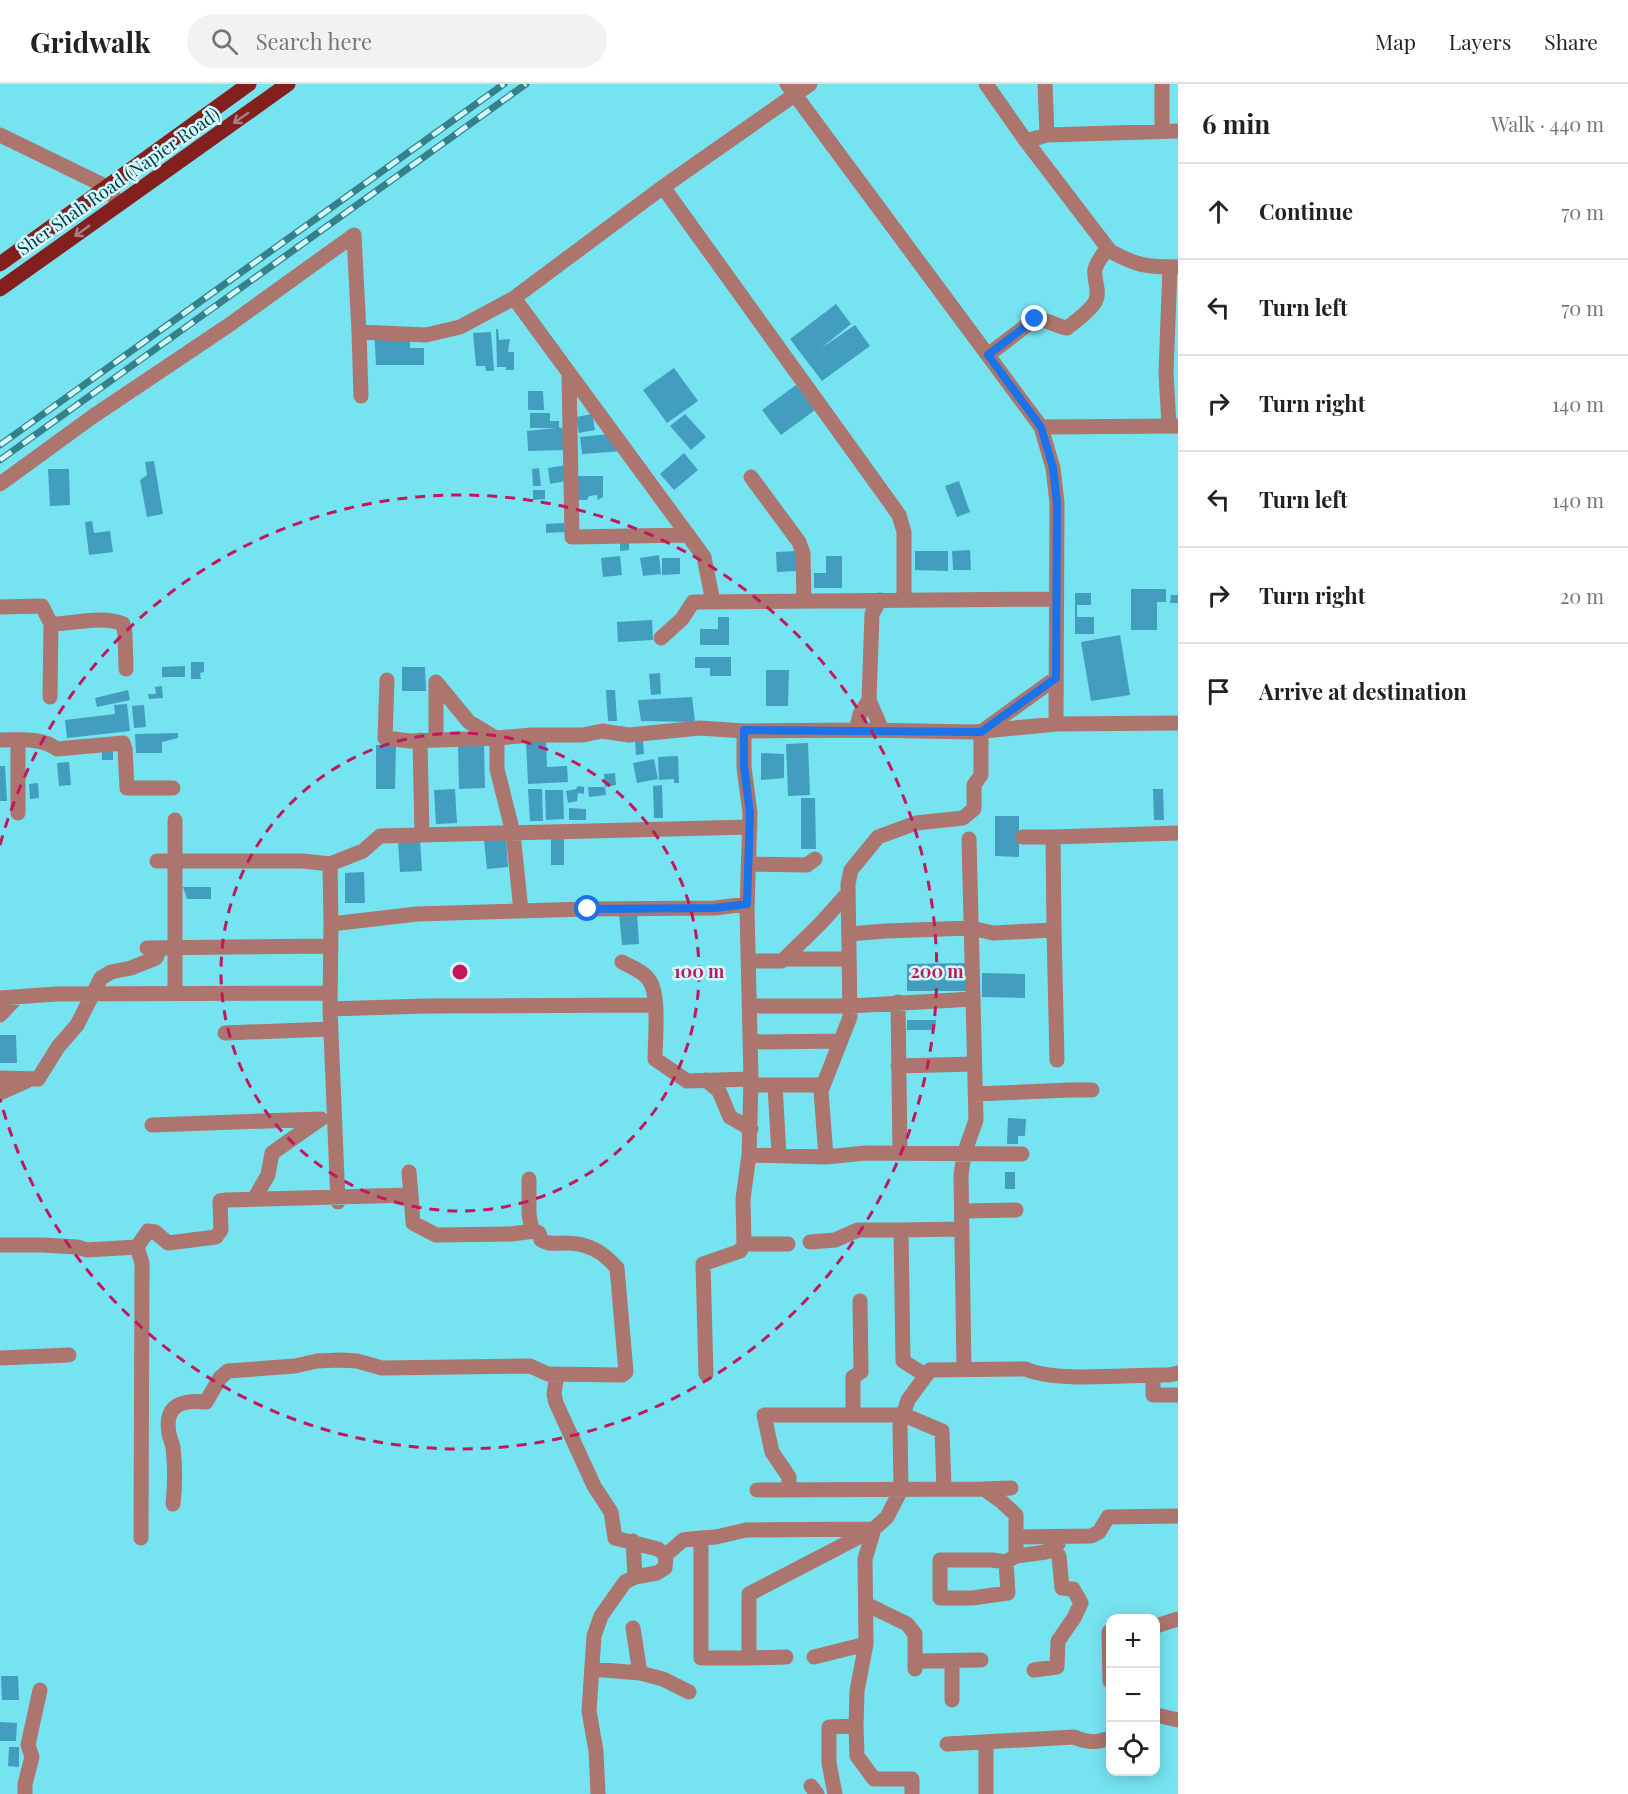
<!DOCTYPE html>
<html lang="en">
<head>
<meta charset="utf-8">
<style>
	body { margin:0; font-family:"Playfair Display",serif; background:#f2f2f2; color:#222 }
	.controls { position:absolute; right:18px; bottom:18px; display:grid; overflow:hidden; border-radius:12px; box-shadow:0 3px 15px #0003 }
	.controls button { width:54px; height:54px; display:grid; place-items:center; padding:0; border:0; border-bottom:2px solid #e0e0e0; background:#fff; color:#222; font:30px sans-serif }
	.stop { position:absolute; width:18px; height:18px; margin:-14px; border:4px solid #1a73e8; border-radius:50%; background:#fff }
	.stop.end { background:#1a73e8; border-color:#fff; box-shadow:0 2px 6px #0008 }
	.list { margin:0; padding:0; list-style:none }
	h2 { display:flex; justify-content:space-between; align-items:center; height:78px; margin:0; padding:0 24px; font-size:26px }
	h2 small { font-size:20px; font-weight:400; color:#767676 }
	.list li { display:grid; grid-template-columns:39px 1fr auto; gap:18px; align-items:center; box-sizing:border-box; height:96px; padding:0 24px; border-top:2px solid #e0e0e0 }
	.list b { display:block; font-size:22px; white-space:nowrap }
	.list em { font-size:20px; font-style:normal; color:#767676 }
	.icon { flex:none; width:33px; height:33px; fill:none; stroke:currentColor; stroke-width:2; stroke-linecap:round; stroke-linejoin:round }
	.map { position:relative; flex:none; width:1178px; height:1710px; overflow:hidden }
	header { display:flex; align-items:center; gap:36px; box-sizing:border-box; height:84px; padding:0 30px; background:#fff; border-bottom:2px solid #e0e0e0 }
	header strong { font-size:28px }
	nav { display:flex; gap:33px; margin-inline-start:auto; font-size:21px }
	.search { width:420px; height:54px; background:#f2f2f2; display:flex; align-items:center; gap:15px; box-sizing:border-box; padding:0 21px; border-radius:33px; color:#767676; font-size:22px }
	main { display:flex }
	aside { flex:1; background:#fff }
	.map>svg:first-child { display:block }
	.building { fill:#439dbf }
	.lines { fill:none; stroke-linecap:round; stroke-linejoin:round }
	.minor { stroke:#ac756e; stroke-width:15 }
	.major { stroke:#831f1d; stroke-width:15 }
	.rail-casing { stroke:#35808a; stroke-width:7 }
	.rail { stroke:#d2f9fe; stroke-width:4.5; stroke-dasharray:14; stroke-linecap:butt }
	.oneway { stroke:#a78182 }
	.route { stroke:#1a73e8; stroke-width:8 }
	.ring { fill:none; stroke:#c2185b; stroke-width:3; stroke-dasharray:10 8 }
	.labels { text-anchor:middle; dominant-baseline:central; stroke-width:5; stroke-linejoin:round; paint-order:stroke }
	.street-label { font-size:18px; fill:#05383e; stroke:#d2f9fe }
	.centre { fill:#c2185b; stroke:#d2f9fe; stroke-width:3 }
	.ring-label { font-size:18px; text-anchor:middle; font-weight:bold; fill:#c2185b; stroke:#d2f9fe; stroke-width:5; stroke-linejoin:round; paint-order:stroke }
</style>
</head>
<body>
<header>
<strong>Gridwalk</strong>
<div class="search"><svg class="icon" aria-label="search" viewBox="0 0 24 24"><circle cx="10" cy="10" r="6"/><path d="M15 15l6 6"/></svg>Search here</div>
<nav><a>Map</a><a>Layers</a><a>Share</a></nav>
</header>
<main>
<div class="map">
<svg width="1178" height="1710" viewBox="0 0 1178 1710">
	<rect width="100%" height="100%" fill="#76e3f1"/>
	<path class="building" d="M836 220 851 240 820 265 855 241 870 262 822 297 790 255Z
		M374 245H410V264H424V281H376Z
		M496 245H498L499 256 510 255 508 268H514V286H506V283H497Z
		M491 248 494 287H486L485 282H476L473 249Z
		M674 284 698 317 667 339 643 306Z
		M796 301 815 326 781 351 762 326Z
		M528 307H543L544 326H528Z
		M530 329H550V337H559V343L564 345 565 366 528 367 527 347 556 344H530Z
		M592 330 595 346 579 349 576 333Z
		M685 330 706 353 691 366 670 342Z
		M610 350 624 367 582 370 580 353Z
		M684 369 698 386 674 406 660 390Z
		M154 377 163 430 147 433 140 396 147 391 145 378Z
		M567 381 565 397 550 400 548 384Z
		M539 384 541 402H533L532 385Z
		M48 385H69L70 421 50 422Z
		M578 392H603V413L598 416 597 411 589 412 587 416H578Z
		M959 397 970 428 957 433 945 402Z
		M533 406H545V415L533 416Z
		M92 437 94 449 110 447 113 468 89 471 85 438Z
		M564 439 565 448 546 449V440Z
		M629 458V466L620 467V459Z
		M970 466 971 486H953L952 467Z
		M796 467 797 487 777 488 776 468Z
		M915 467H948V487L915 486Z
		M659 471 661 490 643 492 640 474Z
		M620 472 622 491 603 493 601 474Z
		M826 472H842V504H814V489H826Z
		M662 474H680V490L662 491Z
		M1131 505H1166V518H1157V546H1131Z
		M1075 509H1091V521H1077V533H1094V550H1075Z
		M1171 511H1178V519H1170Z
		M718 533H729V561H700V545H718Z
		M652 536 653 556 618 558 617 538Z
		M1120 551 1130 611 1091 617 1081 558Z
		M695 573H731V592H710V584H695Z
		M191 578H204V588L200 589 201 595H191Z
		M185 582V593H162V583Z
		M402 583H425L426 607H402Z
		M766 586H789L788 622H766Z
		M660 589 661 610 651 611 649 590Z
		M162 602 163 614 149 615 148 610H156L155 603Z
		M128 606 130 616 97 623 95 614Z
		M606 606H615L617 637H608Z
		M692 613 695 638 641 637 638 616Z
		M127 620 130 647 67 654 65 636 115 630 114 621Z
		M144 621 146 643 134 644 132 622Z
		M178 649V654L162 658V669H136L135 650Z
		M546 656 547 683 567 682 568 698 528 700 526 657Z
		M635 657H643L644 670 636 671Z
		M808 659 810 711 788 712 786 660Z
		M484 660 485 704 459 705 458 661Z
		M376 661H396L395 705H376Z
		M102 663H113V676H102Z
		M761 669 784 670V694L761 696Z
		M678 672 679 699H674V695L659 696 658 673Z
		M654 675 658 695 637 699 633 679Z
		M69 678 71 701 59 702 57 679Z
		M0 682H5L7 717H0Z
		M615 689 616 701 605 703 604 690Z
		M38 699 39 714 30 715 29 700Z
		M662 701 663 734H654L653 702Z
		M578 702 584 703V710L578 709 577 717 568 719 566 707 576 705Z
		M588 703H605L606 711 589 713Z
		M455 705 457 739 436 740 434 706Z
		M528 705H542L543 737H530Z
		M1153 705H1163L1164 736H1154Z
		M545 706H563L564 735 546 736Z
		M801 714H815L816 765H801Z
		M569 724 586 725V736H569Z
		M995 732H1019V773L995 772Z
		M551 748H564V781H551Z
		M506 754 508 783 487 785 484 756Z
		M420 756 422 787 400 788 398 757Z
		M364 788 365 819H345V789Z
		M183 803H211V815H187Z
		M637 828 639 860 622 861 619 829Z
		M967 879V907H907V880Z
		M982 889 1025 890V914L982 913Z
		M907 936H936L935 946H907Z
		M0 951H16L17 979H0Z
		M1008 1034 1026 1035 1025 1052H1018V1060H1007Z
		M1005 1088H1015V1105H1005Z
		M1 1592H18L19 1616H2Z
		M0 1638 17 1639 16 1657H0Z
		M9 1663H19V1683L8 1682Z"/>
	<g class="lines">
		<path class="minor" d="M787 0 1041 343 1053 384 1057 419 1056 640 1178 639
			M986 0 1026 57 1110 167C1137 182 1147 183 1178 183
			M1045 0 1047 51
			M1162 0V47
			M0 51 107 103 119 120
			M1026 57 1047 51 1178 47
			M663 103 899 431 904 448V516
			M354 151 359 248 426 251 460 243 514 214 663 103 810 0
			M514 214 704 473 713 518
			M359 248 361 312
			M988 271 1035 235C1047 235 1055 242 1067 244 1076 237 1089 228 1095 218 1101 207 1093 196 1095 185 1097 178 1103 171 1107 164
			M569 291 572 453 688 451
			M1169 342 1166 289 1170 183
			M1041 343 1178 342
			M751 393 799 458 803 469 804 517
			M0 400 92 333 229 241 354 151
			M0 523 42 522 51 540C73 540 102 531 123 540L125 550 126 585
			M661 554 682 535 693 518 1055 515
			M387 596 385 654 410 657 497 654
			M436 598 469 638 494 653
			M436 598V655
			M50 613 51 540
			M869 616 882 646
			M856 646 860 630 869 616 872 530 880 516
			M744 647 866 646 973 648 1056 640
			M0 656C19 656 41 653 57 665L123 659 125 665 127 704H173
			M18 656V729
			M420 656 422 751
			M175 736V910
			M1023 753H1053L1054 846
			M1053 753 1178 749
			M157 777H303L330 780
			M749 780 807 781 815 775
			M747 820 715 824 588 825 417 830 331 840 330 780 363 767 380 752 750 743
			M521 827 513 749 497 685V654L532 651H583L602 647 629 651 700 644 744 647V683L750 729 747 826 751 995 749 1071
			M331 840 330 925 425 922 655 921
			M849 850 886 847 971 844 993 849 1054 846 1057 976
			M147 864 331 862
			M784 875H849
			M749 877H782L820 840 848 809
			M622 878C631 883 643 887 649 896 660 910 655 956 655 975L687 997 751 995
			M0 914 56 910 330 909
			M898 918 900 1069
			M750 922H850L973 915
			M330 925 338 1118
			M0 931 17 913
			M225 949 331 945
			M751 958 840 957
			M898 982 974 980
			M0 994 38 995 58 963 77 941 101 894 111 888 131 884 156 874 160 864
			M706 996 719 1007 730 1033 751 1045
			M751 1001H823
			M775 1001 779 1071
			M0 1009 27 997
			M975 1010 1069 1006H1092
			M152 1041 321 1035
			M826 1073 821 1007 850 933 848 800 851 786 878 753 916 739 963 734 974 725V701L981 691V648L1056 594
			M409 1088 411 1111
			M529 1095V1130L532 1147
			M254 1115 268 1091 272 1069 319 1036
			M962 1127 1016 1126
			M901 1146 962 1145
			M810 1158 835 1156 858 1146H901L903 1277 925 1291
			M788 1160H744L743 1115 749 1071 826 1073 865 1069 1022 1070
			M0 1161H43L77 1163 87 1166 137 1163 148 1147 155 1148 168 1159 216 1153 221 1146 220 1117 226 1116 411 1111 413 1139 436 1151 511 1150 535 1147 539 1149 541 1156C549 1161 557 1159 565 1159 588 1159 602 1167 617 1184L626 1288 622 1291 548 1290 530 1282 382 1284 357 1277 341 1276 317 1277 295 1282 228 1287 220 1294 206 1318C182 1316 164 1320 169 1350 170 1354 172 1359 173 1363 175 1381 175 1402 173 1420
			M137 1163 142 1179 141 1454
			M0 1274 69 1271
			M964 1285 961 1091 964 1070 976 1036 969 755
			M557 1290 554 1310 556 1319 594 1402 611 1428 615 1454 658 1465 666 1471 665 1484 657 1489 635 1493 625 1498 601 1532 594 1552 589 1627 596 1667 598 1710
			M706 1290 703 1180 740 1167 744 1160
			M1153 1291V1311H1178
			M853 1330V1293L861 1288 860 1217
			M1011 1404 984 1405 1002 1418 1016 1431V1453
			M757 1406 984 1405
			M789 1406V1393L772 1368 764 1331H904L942 1347 944 1405
			M874 1445 749 1510V1574H701V1454L716 1453 746 1446Z
			M633 1457 635 1493
			M666 1471 683 1456 701 1454
			M1016 1472 1046 1468 1058 1460
			M1006 1478 1008 1509 972 1514H940V1476H992L1006 1478 1016 1472V1453L1091 1452 1099 1448 1108 1433 1178 1432
			M866 1520 907 1540 915 1550V1585
			M1156 1542 1178 1535
			M633 1544 640 1589
			M1110 1548H1109L1110 1597
			M814 1573 866 1560
			M749 1574 786 1573
			M915 1577 981 1576
			M952 1577V1616
			M592 1585 640 1589 663 1595 689 1608
			M1034 1586 1057 1583 1058 1557 1074 1534 1081 1519 1073 1505 1062 1504 1059 1472 1051 1465
			M1156 1631 1178 1636
			M856 1642 857 1672 874 1695H912V1710
			M986 1658V1710
			M947 1660 1074 1653C1088 1659 1097 1659 1110 1654
			M811 1702 817 1710
			M25 1710V1700L32 1673 28 1661 40 1606
			M835 1710 829 1679V1643L856 1642 857 1607 866 1560 865 1475 874 1445 887 1433 901 1406 900 1341 908 1316 930 1286 1026 1285C1055 1299 1133 1290 1169 1291L1178 1289"/>
		<path class="major" d="M0 180 249 0
			M0 205 288 0"/>
		<g class="rail-casing">
			<path id="rail" d="M0 361 504 0
				M0 376 526 0"/>
		</g>
		<use href="#rail" class="rail"/>
	</g>
	<defs><path id="oneway-shaft" d="M-6 0H5M1.5-3L5.5 0L1.5 3" fill="none" stroke-width="1.6" stroke-linecap="round" stroke-linejoin="round" transform="scale(1.5)"/></defs>
	<g class="oneway">
		<use href="#oneway-shaft" transform="translate(241 34) rotate(145)"/>
		<use href="#oneway-shaft" transform="translate(82 147) rotate(144)"/>
	</g>
	<g class="lines">
		<path class="route" d="M588 825 715 824 747 820 750 729 744 682V646L981 648 1056 594 1057 419 1053 384 1041 343 988 271 1035 235"/>
	</g>
	<g class="ring">
		<circle cx="460" cy="888" r="239"/>
		<path d="M0 761A477 477 0 1 1 0 1015"/>
	</g>
	<g class="labels">
		<g class="street-label">
			<text transform="translate(118 97) rotate(-35)">Sher Shah Road (Napier Road)</text>
		</g>
	</g>
	<circle cx="460" cy="888" r="9" class="centre"/>
	<g class="ring-label">
		<text x="699" y="894">100 m</text>
		<text x="937" y="894">200 m</text>
	</g>
</svg>
<div class="controls">
<button>+</button>
<button>−</button>
<button><svg class="icon" aria-label="locate" viewBox="0 0 24 24"><circle cx="12" cy="12" r="6"/><path d="M12 2v4M12 18v4M2 12h4M18 12h4"/></svg></button>
</div>
<div class="stop" style="left:588px;top:825px"></div>
<div class="stop end" style="left:1035px;top:235px"></div>
</div>
<aside>
<h2>6 min<small>Walk · 440 m</small></h2>
<ul class="list">
<li><svg class="icon" aria-label="ahead" viewBox="0 0 24 24"><path d="M12 20V5M6 11l6-6 6 6"/></svg><div><b>Continue</b></div><em>70 m</em></li>
<li><svg class="icon" aria-label="left" viewBox="0 0 24 24"><path d="M17 20v-9H6M10 6l-5 5 5 5"/></svg><div><b>Turn left</b></div><em>70 m</em></li>
<li><svg class="icon" aria-label="right" viewBox="0 0 24 24"><path d="M7 20v-9h11M14 6l5 5-5 5"/></svg><div><b>Turn right</b></div><em>140 m</em></li>
<li><svg class="icon" aria-label="left" viewBox="0 0 24 24"><path d="M17 20v-9H6M10 6l-5 5 5 5"/></svg><div><b>Turn left</b></div><em>140 m</em></li>
<li><svg class="icon" aria-label="right" viewBox="0 0 24 24"><path d="M7 20v-9h11M14 6l5 5-5 5"/></svg><div><b>Turn right</b></div><em>20 m</em></li>
<li><svg class="icon" aria-label="arrive" viewBox="0 0 24 24"><path d="M6 21V4h12l-3 4 3 4H6"/></svg><div><b>Arrive at destination</b></div></li>
</ul>
</aside>
</main>
</body>
</html>
